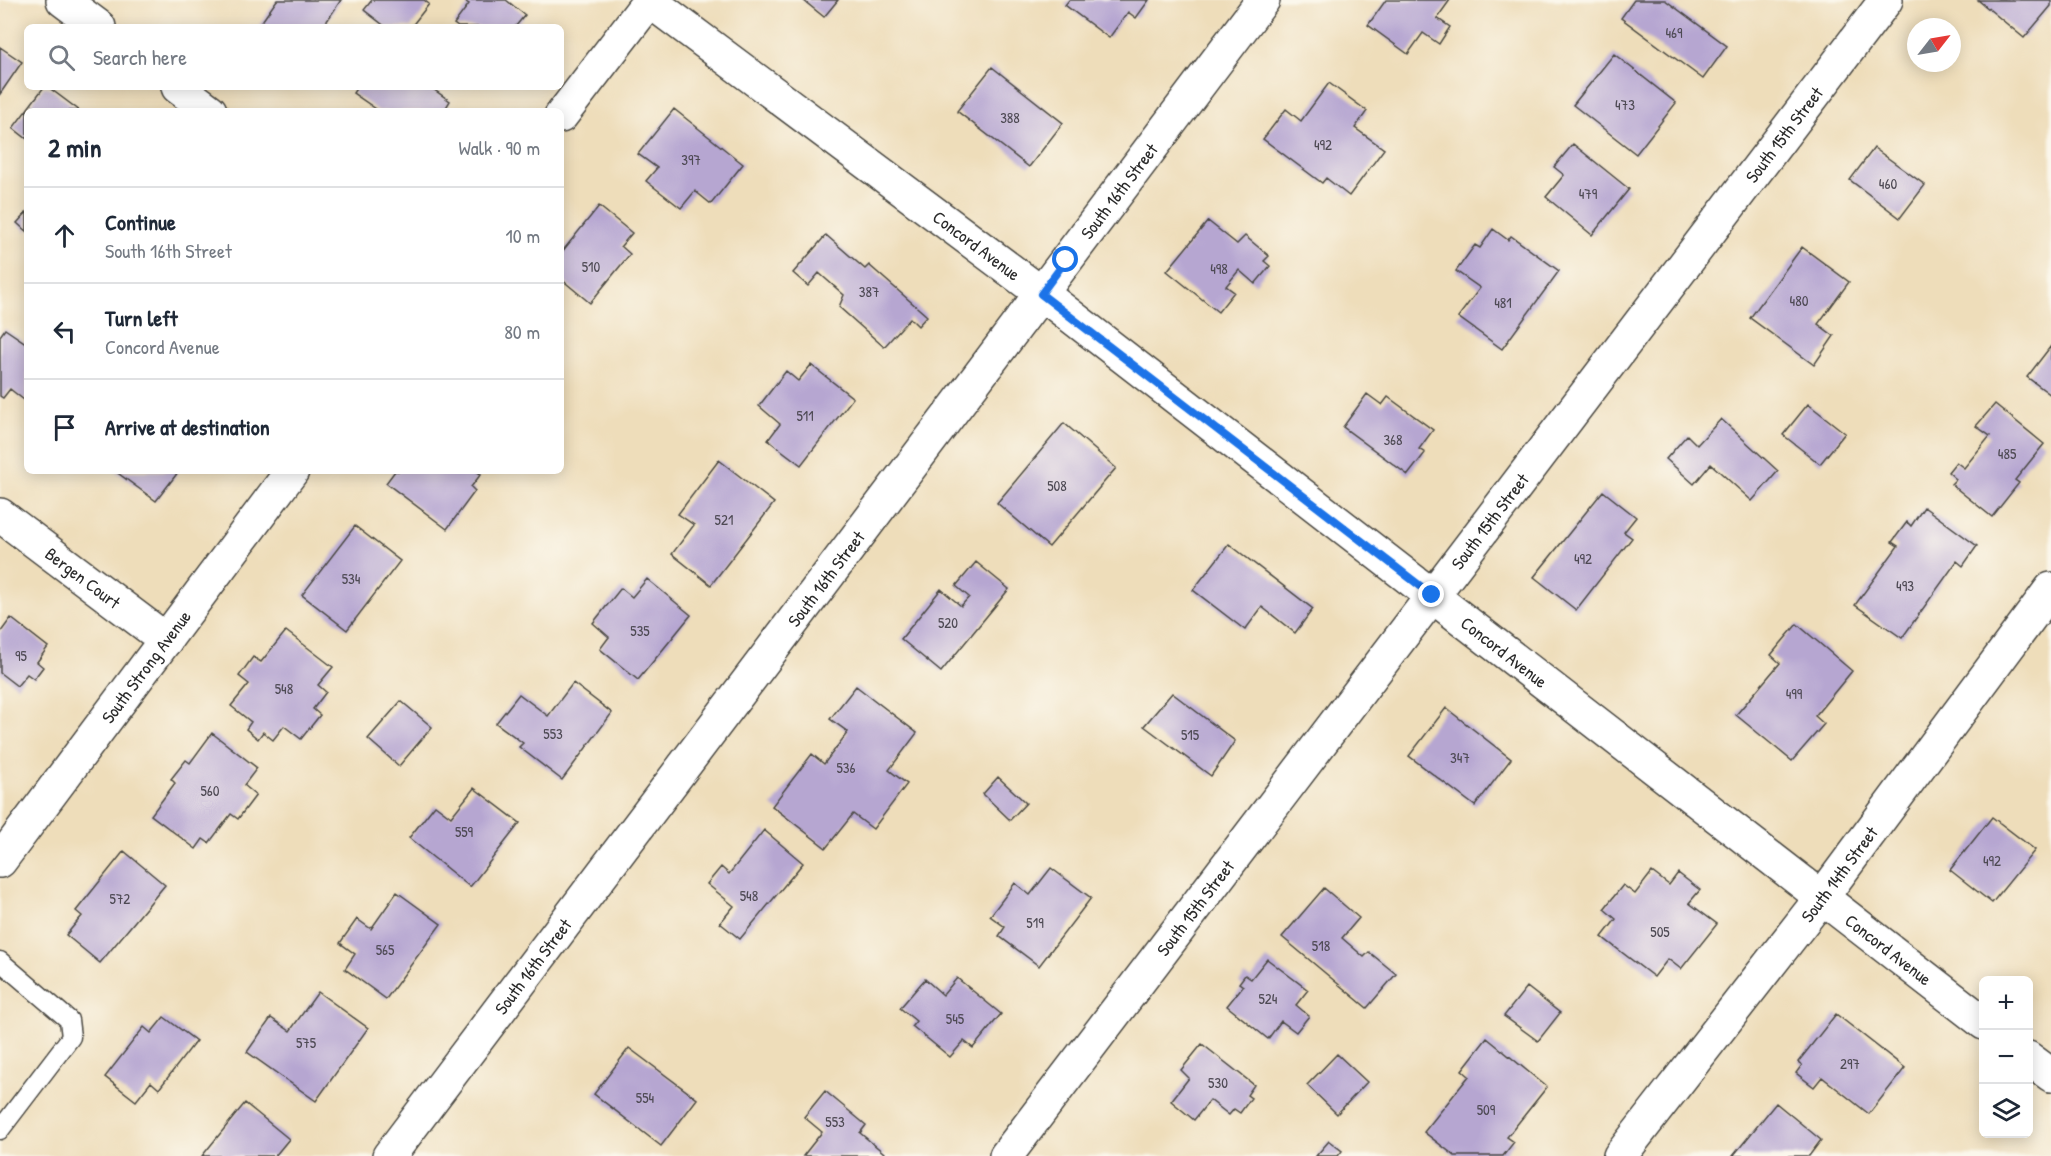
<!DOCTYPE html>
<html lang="en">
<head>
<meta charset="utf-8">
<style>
	body { margin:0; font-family:"Patrick Hand",sans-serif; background:#f2f2f3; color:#1f2937 }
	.controls { position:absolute; right:18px; bottom:18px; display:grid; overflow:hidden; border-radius:9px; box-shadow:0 3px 15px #0003 }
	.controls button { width:54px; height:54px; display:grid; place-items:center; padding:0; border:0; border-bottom:2px solid #e0e1e3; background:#fff; color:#1f2937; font:30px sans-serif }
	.compass { position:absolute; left:1907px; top:18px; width:54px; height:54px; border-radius:50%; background:#fff; box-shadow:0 3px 15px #0003; rotate:59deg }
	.stop { position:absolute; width:18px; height:18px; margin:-14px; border:4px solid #1a73e8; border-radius:50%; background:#fff }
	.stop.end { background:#1a73e8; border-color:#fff; box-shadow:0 2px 6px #0008 }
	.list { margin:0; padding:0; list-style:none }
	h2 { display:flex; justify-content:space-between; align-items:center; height:78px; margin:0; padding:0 24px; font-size:26px }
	h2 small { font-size:20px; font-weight:400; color:#747a83 }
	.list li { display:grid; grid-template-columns:39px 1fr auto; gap:18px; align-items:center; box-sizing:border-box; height:96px; padding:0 24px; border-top:2px solid #e0e1e3 }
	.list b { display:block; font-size:22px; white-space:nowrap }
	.list p { margin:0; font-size:20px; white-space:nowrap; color:#747a83 }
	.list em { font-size:20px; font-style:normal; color:#747a83 }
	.icon { flex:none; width:33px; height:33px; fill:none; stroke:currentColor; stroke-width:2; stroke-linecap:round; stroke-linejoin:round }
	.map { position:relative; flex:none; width:2051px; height:1156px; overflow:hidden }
	.search { position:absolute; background:#fff; box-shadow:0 3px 15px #0003; left:24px; top:24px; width:540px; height:66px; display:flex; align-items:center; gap:15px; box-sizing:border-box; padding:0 21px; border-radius:9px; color:#747a83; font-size:22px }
	.panel { position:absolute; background:#fff; box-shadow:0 3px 15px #0003; left:24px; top:108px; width:540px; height:366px; border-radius:9px }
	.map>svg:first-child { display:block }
	.building { fill:#b6a6d1 }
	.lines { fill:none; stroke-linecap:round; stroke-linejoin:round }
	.service-casing { stroke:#484640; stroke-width:21 }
	.minor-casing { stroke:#484640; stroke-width:36 }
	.tertiary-casing { stroke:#484640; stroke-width:36 }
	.service { stroke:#fff; stroke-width:18 }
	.minor { stroke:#fff; stroke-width:33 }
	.tertiary { stroke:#fff; stroke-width:33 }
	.route { stroke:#1a73e8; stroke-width:8 }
	.labels { text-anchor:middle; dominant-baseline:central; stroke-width:5; stroke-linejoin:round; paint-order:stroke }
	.number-label { font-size:15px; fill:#4e4a54 }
	.street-label { font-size:18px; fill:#2b2b2b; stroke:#fbf7ec }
</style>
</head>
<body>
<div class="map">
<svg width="2051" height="1156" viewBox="0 0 2051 1156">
	<rect width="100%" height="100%" fill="#fbf7ec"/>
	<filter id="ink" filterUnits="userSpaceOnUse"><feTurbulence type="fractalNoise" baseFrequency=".0167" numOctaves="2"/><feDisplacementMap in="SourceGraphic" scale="12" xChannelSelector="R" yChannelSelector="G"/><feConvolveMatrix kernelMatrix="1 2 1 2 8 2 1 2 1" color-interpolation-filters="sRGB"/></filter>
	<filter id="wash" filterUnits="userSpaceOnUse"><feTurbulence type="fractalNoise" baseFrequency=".008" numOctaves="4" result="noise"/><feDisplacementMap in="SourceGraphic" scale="24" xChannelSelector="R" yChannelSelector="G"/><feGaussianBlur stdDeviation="1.35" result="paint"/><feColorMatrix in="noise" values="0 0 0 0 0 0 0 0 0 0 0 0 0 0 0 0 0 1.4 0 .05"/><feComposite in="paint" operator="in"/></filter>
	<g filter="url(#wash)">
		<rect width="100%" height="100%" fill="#eeddba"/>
		<g id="blocks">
			<path class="building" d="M277 0H341L323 27H258Z
				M372 0H424L429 4 411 27H386L364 10Z
				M463 0H506L525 15 515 27H458L454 24 469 4Z
				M803 0H838L824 17Z
				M1069 0H1149L1136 18 1128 12 1109 38 1065 5Z
				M1386 0H1450L1437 18 1450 27 1439 44 1423 33 1408 54 1368 25Z
				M1634 0H1665L1727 46 1703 79 1621 18Z
				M1978 0H2051V6L2024 38Z
				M0 47 22 62 0 94Z
				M1614 54 1676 103 1636 154 1573 105Z
				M992 67 1063 123 1029 167 957 111Z
				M1329 83 1367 111 1355 128 1384 149 1349 196 1326 178 1322 183 1263 139 1286 109 1301 121Z
				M44 87H48L80 111H27V139L13 128Z
				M357 87H430L450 101 444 111H379L353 93Z
				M674 109 743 164 711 204 695 191 681 208 646 181 657 168 638 154Z
				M1573 144 1629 189 1592 235 1546 197 1564 175 1554 167Z
				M1874 148 1925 185 1900 218 1850 180Z
				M599 206 632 233 621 246 630 254 590 303 561 279V253Z
				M27 212V232L17 223Z
				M1208 221 1237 244 1245 236 1269 256 1264 261 1270 266 1255 284 1239 270 1226 286 1234 292 1218 312 1167 271Z
				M1493 229 1508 240 1511 236 1559 271 1502 349 1458 317 1480 288 1456 271 1475 245 1480 248Z
				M826 235 865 269 869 265 927 316 918 326 910 318 884 347 839 307 844 295 819 273 808 286 793 273Z
				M1802 247 1849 282 1818 324 1834 336 1814 365 1750 318Z
				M5 329 27 344V395L24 400 10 389 3 398 0 396V336Z
				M2051 346V395L2027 377Z
				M811 365 853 398 801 465 768 440 780 424 759 406 786 371 798 381Z
				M1367 394 1382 405 1388 397 1433 430 1419 449 1425 453 1408 475 1343 427Z
				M1808 404 1845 433 1820 464 1783 435Z
				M1995 404 2044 444 2015 480 2019 483 1992 517 1951 484 1956 479 1948 472 1956 462 1964 468 1990 436 1976 426Z
				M1721 419 1778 471 1752 501 1711 464 1694 484 1666 459 1687 435 1697 445Z
				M1064 423 1116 468 1049 547 997 503Z
				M719 460 774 503 711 585 672 554 694 525 678 514Z
				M115 471H179L156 501Z
				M395 471H476L481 474 471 487 475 491 447 529 386 483Z
				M1603 491 1636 517 1624 532 1632 538 1576 610 1534 577Z
				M1924 507 1977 546 1963 566 1957 561 1902 638 1855 605 1898 546 1892 542 1907 522 1911 526Z
				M355 526 400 561 347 630 302 595Z
				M1229 544 1313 609 1295 633 1262 607 1245 630 1193 590Z
				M976 562 1009 589 941 672 901 639 941 589 961 606 969 597 956 586Z
				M647 579 691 615 638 680 600 649 609 637 593 623 621 588 632 597Z
				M11 618 48 647 37 662 43 667 34 679 27 674 17 686 0 673V633Z
				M1797 624 1852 671 1815 716 1824 724 1792 761 1736 715 1780 663 1771 655Z
				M286 631 333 667 318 685 326 692 313 709 320 715 301 739 284 726 273 740 263 732 258 739 246 729 251 722 231 706 249 684 239 676 253 657 261 662Z
				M573 683 612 713 562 780 519 747 523 743 496 723 519 694 548 716Z
				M856 686 917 733 889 770 907 784 873 829 853 814 826 848 772 806 812 754 824 764 848 732 830 719Z
				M1172 693 1235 741 1211 776 1144 726Z
				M401 701 432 727 399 766 368 739Z
				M1446 708 1511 759 1475 806 1409 756Z
				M212 733 257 768 244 785 256 795 238 819 231 814 209 843 203 839 196 849 151 815 175 783 171 779 186 760 190 763Z
				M998 777 1026 803 1010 820 983 794Z
				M474 788 520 823 470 887 409 838 435 805 451 817Z
				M1992 817 2035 850 1992 903 1950 870Z
				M764 830 803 863 740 939 720 923 734 906 707 884 721 867 729 874Z
				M124 851 165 885 100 963 66 935 82 916 76 911Z
				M1051 868 1091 898 1039 966 999 936 1005 927 990 916 1015 883 1030 895Z
				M1652 872 1669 885 1678 873 1700 890 1689 903 1717 924 1681 969 1668 959 1654 977 1602 937 1616 919 1604 909 1623 885 1635 894Z
				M1324 888 1359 918 1342 938 1364 957 1369 952 1396 974 1367 1008 1282 937Z
				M397 892 441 924 386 999 345 969 355 954 340 943 357 919 371 929Z
				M1267 959 1308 990 1296 1005 1309 1016 1296 1032 1281 1021 1268 1039 1227 1006 1243 986 1239 983 1245 975 1251 979Z
				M957 978 1001 1014 973 1048 964 1041 950 1057 912 1026 916 1021 900 1008 925 979 943 995Z
				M1527 987 1560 1013 1538 1041 1504 1016Z
				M318 992 368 1028 316 1101 247 1052 271 1018 290 1031Z
				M1836 1014 1905 1068 1869 1114 1822 1077 1814 1087 1796 1073 1802 1065 1798 1062Z
				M164 1017 196 1041 159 1089 151 1082 136 1101 105 1077 144 1027 151 1033Z
				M1487 1038 1547 1087 1507 1137 1514 1142 1503 1156H1455L1424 1132 1469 1076 1462 1070Z
				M1202 1044 1254 1085 1247 1095 1251 1098 1240 1113 1234 1109 1229 1115 1210 1100 1194 1120 1171 1101 1189 1078 1181 1070Z
				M629 1048 697 1099 661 1146 594 1094Z
				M1337 1054 1367 1082 1337 1114 1307 1085Z
				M825 1091 866 1125 860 1133 884 1153 882 1156H803L822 1132 804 1117Z
				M245 1103 289 1139 275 1156H202Z
				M1776 1103 1821 1140 1809 1156H1733Z
				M1329 1141 1342 1151 1338 1156H1316Z"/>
		</g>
	</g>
	<g filter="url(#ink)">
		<use href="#blocks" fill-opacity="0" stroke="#484640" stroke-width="1.5"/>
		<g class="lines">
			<g class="service-casing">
				<path id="service" d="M0 961 69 1020 71 1037 0 1130"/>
			</g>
			<g class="minor-casing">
				<g id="minor">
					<path d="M63 0 99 27"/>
					<path id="s1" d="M650 1 1041 293 1984 1023"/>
					<path d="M178 87 210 111"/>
					<path id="s2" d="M0 515 166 640"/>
					<path d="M2028 1058 2051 1075"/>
					<path id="s3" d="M389 1156 1263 0"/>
					<path id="s4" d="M1006 1156 1886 0"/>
					<path id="s5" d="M1620 1156 1822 897 2051 589"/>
				</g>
			</g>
			<g class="tertiary-casing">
				<g id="tertiary">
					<path d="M561 116 650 0"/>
					<path id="s6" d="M0 861 292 471"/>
				</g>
			</g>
			<use href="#service" class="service"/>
			<use href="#minor" class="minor"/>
			<use href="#tertiary" class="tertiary"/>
		</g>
	</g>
	<g class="lines" filter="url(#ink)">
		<path class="route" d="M1066 260 1041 294 1432 595"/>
	</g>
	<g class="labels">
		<g class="number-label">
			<text x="1674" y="32">469</text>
			<text x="1625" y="104">473</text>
			<text x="1010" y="117">388</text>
			<text x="1323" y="144">492</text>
			<text x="691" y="159">397</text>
			<text x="1888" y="183">460</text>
			<text x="1588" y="193">479</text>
			<text x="591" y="266">510</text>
			<text x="1219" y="268">498</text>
			<text x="869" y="291">387</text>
			<text x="1799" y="300">480</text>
			<text x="1503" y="302">481</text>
			<text x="805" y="415">511</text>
			<text x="1393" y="439">368</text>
			<text x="2007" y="453">485</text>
			<text x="1057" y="485">508</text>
			<text x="724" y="519">521</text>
			<text x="1583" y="558">492</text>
			<text x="351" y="578">534</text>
			<text x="1905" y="585">493</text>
			<text x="948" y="622">520</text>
			<text x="640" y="630">535</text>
			<text x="21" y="655">95</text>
			<text x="284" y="688">548</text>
			<text x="1794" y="693">499</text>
			<text x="553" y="733">553</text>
			<text x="1190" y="734">515</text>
			<text x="1460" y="757">347</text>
			<text x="846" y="767">536</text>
			<text x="210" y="790">560</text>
			<text x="464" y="831">559</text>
			<text x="1992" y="860">492</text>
			<text x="749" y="895">548</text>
			<text x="120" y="898">572</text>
			<text x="1035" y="922">519</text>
			<text x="1660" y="931">505</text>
			<text x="1321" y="945">518</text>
			<text x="385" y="949">565</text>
			<text x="1268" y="998">524</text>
			<text x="955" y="1018">545</text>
			<text x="306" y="1042">575</text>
			<text x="1850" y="1063">297</text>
			<text x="1218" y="1082">530</text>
			<text x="645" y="1097">554</text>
			<text x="1486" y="1109">509</text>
			<text x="835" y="1121">553</text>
		</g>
		<g class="street-label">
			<text stroke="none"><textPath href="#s4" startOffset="1284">South 15th Street</textPath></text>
			<text stroke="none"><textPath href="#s3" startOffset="1210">South 16th Street</textPath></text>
			<text stroke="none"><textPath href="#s1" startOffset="408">Concord Avenue</textPath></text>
			<text stroke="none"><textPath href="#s4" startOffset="798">South 15th Street</textPath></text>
			<text stroke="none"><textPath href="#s2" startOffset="104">Bergen Court</textPath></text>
			<text stroke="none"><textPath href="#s3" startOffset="724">South 16th Street</textPath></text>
			<text stroke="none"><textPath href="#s1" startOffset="1074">Concord Avenue</textPath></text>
			<text stroke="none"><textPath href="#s6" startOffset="243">South Strong Avenue</textPath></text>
			<text stroke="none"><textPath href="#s5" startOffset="357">South 14th Street</textPath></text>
			<text stroke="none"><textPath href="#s4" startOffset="312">South 15th Street</textPath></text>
			<text stroke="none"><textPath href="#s1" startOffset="1560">Concord Avenue</textPath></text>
			<text stroke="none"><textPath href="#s3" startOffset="238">South 16th Street</textPath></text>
		</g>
	</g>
</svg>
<div class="controls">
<button>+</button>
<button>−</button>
<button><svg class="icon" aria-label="layers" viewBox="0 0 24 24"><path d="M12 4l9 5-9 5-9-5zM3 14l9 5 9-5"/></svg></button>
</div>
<svg class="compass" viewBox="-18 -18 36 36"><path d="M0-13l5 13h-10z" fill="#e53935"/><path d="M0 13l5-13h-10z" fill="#747a83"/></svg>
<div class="stop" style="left:1066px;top:260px"></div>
<div class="stop end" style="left:1432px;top:595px"></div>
<div class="search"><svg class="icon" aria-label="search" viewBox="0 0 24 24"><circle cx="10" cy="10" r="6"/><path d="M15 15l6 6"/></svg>Search here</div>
<section class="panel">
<h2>2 min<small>Walk · 90 m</small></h2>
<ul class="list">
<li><svg class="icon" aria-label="ahead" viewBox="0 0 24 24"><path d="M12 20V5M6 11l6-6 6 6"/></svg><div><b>Continue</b><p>South 16th Street</p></div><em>10 m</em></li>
<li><svg class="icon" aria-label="left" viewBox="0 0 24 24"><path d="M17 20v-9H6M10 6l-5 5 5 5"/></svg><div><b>Turn left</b><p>Concord Avenue</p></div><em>80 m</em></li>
<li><svg class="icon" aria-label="arrive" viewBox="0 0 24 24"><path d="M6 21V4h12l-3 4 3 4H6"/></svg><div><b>Arrive at destination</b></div></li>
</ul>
</section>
</div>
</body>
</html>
